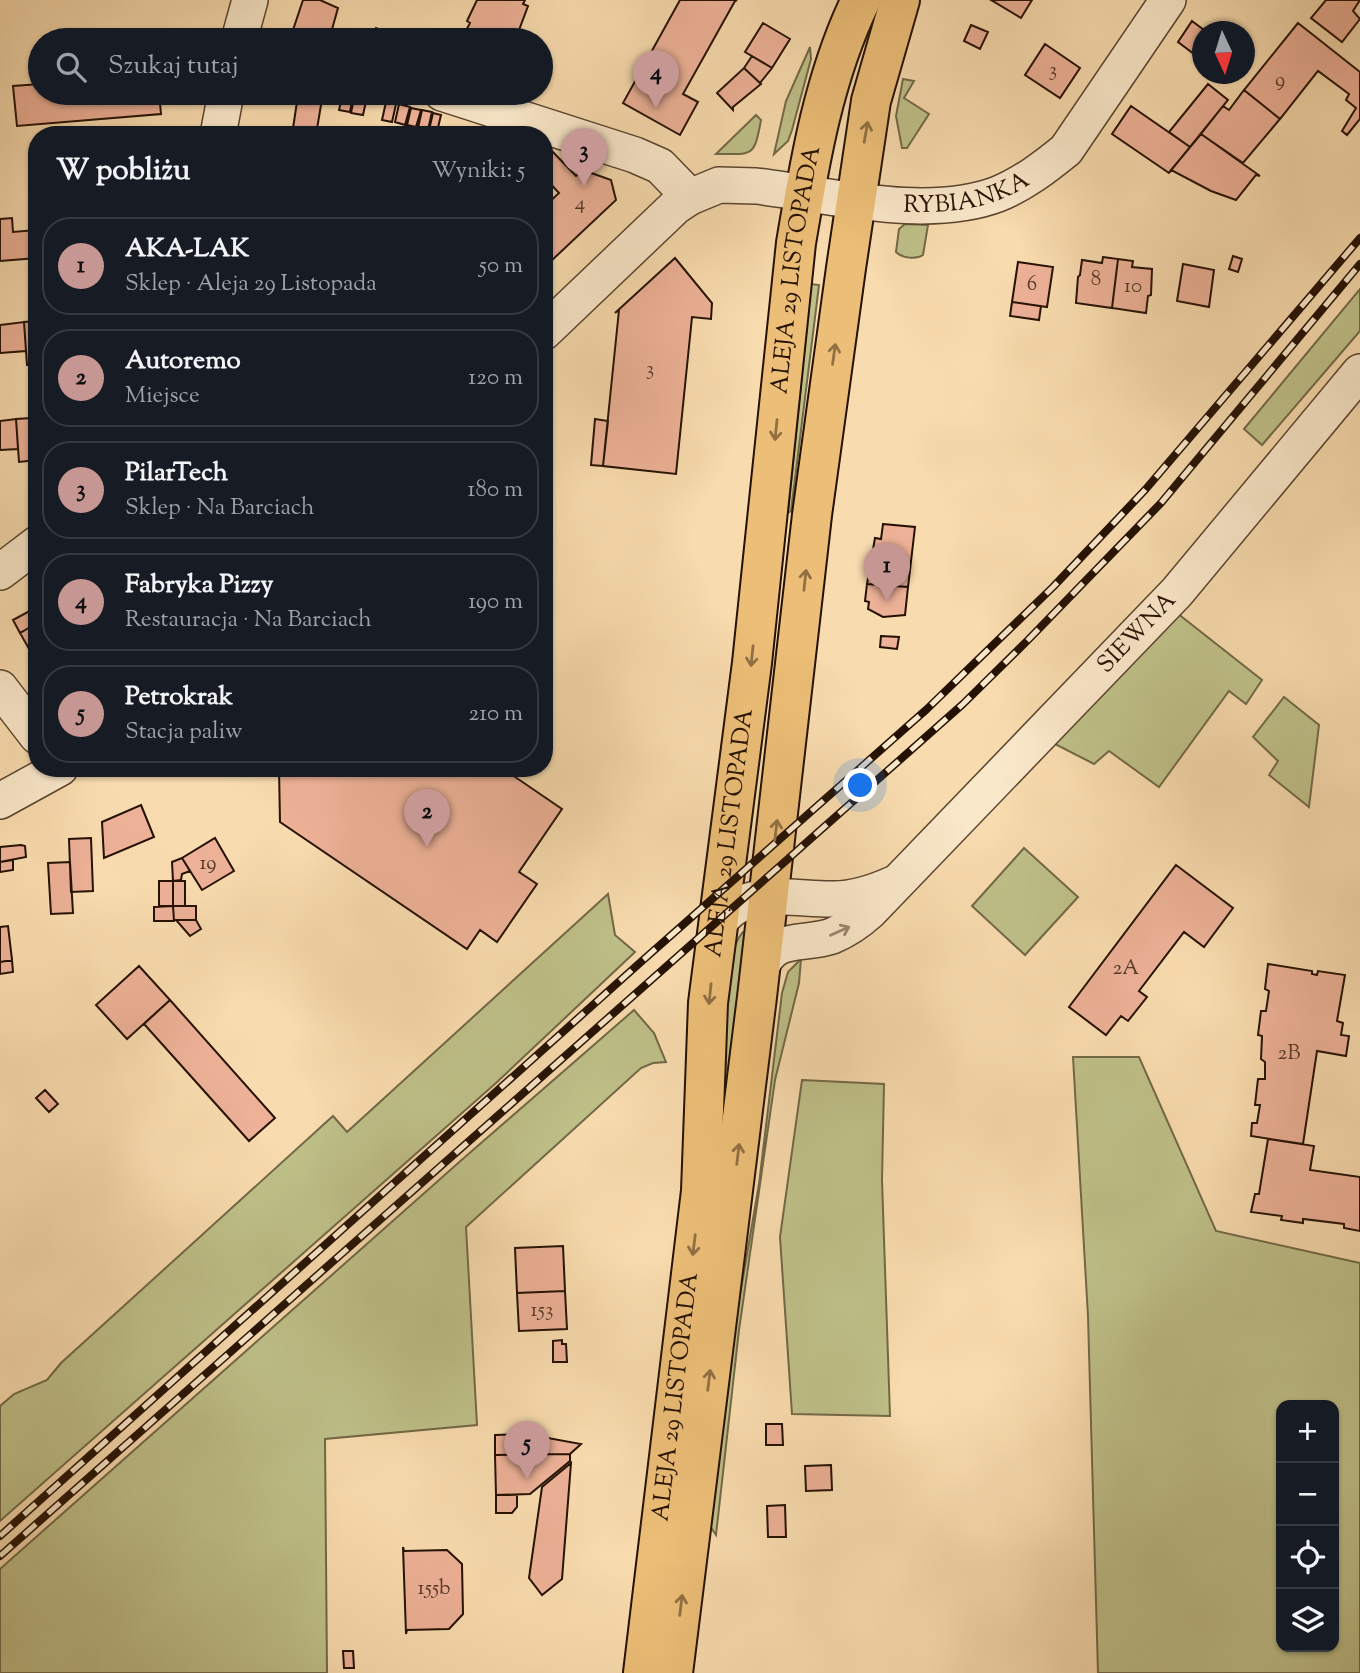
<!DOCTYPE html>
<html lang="pl">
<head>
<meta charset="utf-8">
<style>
	body { margin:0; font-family:"Sorts Mill Goudy",serif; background:#242831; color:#f1f3f6 }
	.controls { position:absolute; right:21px; bottom:21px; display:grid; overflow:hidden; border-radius:14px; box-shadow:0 2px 5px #0004 }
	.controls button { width:63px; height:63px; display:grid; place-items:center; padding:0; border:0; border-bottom:2px solid #363941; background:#171b24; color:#f1f3f6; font:35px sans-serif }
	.compass { position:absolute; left:1192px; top:21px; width:63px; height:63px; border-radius:50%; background:#171b24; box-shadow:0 2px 5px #0004; rotate:176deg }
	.you { position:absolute; left:861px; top:786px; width:24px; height:24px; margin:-18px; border:5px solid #fff; border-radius:50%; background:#1a73e8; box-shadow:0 0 0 10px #1a73e833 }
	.badge { display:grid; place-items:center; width:46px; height:46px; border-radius:50%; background:#c59692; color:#111; font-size:23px; font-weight:700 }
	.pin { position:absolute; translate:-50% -58px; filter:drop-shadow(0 2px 4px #0008) }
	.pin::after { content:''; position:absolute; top:37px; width:24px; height:21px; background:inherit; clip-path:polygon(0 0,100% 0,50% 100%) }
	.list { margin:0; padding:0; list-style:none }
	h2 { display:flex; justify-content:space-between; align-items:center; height:91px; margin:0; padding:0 28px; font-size:30px }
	h2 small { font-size:23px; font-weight:400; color:#9ea1a6 }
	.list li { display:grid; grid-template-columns:46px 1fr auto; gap:21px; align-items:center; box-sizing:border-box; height:98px; margin:0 14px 14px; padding:0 14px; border:2px solid #363941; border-radius:28px }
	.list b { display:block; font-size:26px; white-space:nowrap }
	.list p { margin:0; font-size:23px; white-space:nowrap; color:#9ea1a6 }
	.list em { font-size:23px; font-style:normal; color:#9ea1a6 }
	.icon { flex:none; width:38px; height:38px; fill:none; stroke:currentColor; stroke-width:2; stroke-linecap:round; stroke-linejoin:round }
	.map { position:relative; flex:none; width:1360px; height:1673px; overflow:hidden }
	.search { position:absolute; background:#171b24; box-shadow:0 2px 5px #0004; left:28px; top:28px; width:525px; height:77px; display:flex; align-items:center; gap:18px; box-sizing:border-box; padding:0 24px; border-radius:38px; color:#9ea1a6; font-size:26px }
	.panel { position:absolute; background:#171b24; box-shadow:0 2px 5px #0004; left:28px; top:126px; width:525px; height:651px; border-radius:28px }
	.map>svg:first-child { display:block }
	.green { fill:#bfc089; stroke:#726846; stroke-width:2; fill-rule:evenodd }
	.building { fill:#edb197; stroke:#251103; stroke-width:2 }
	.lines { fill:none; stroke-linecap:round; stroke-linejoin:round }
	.minor-casing { stroke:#5a442e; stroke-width:38 }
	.major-casing { stroke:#251103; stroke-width:42 }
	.minor { stroke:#fae8ca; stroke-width:35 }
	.major { stroke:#ecbe77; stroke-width:38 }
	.rail-casing { stroke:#251103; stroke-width:8 }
	.rail { stroke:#fae8ca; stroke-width:5; stroke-dasharray:16; stroke-linecap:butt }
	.oneway { stroke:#927043 }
	.oneway2 { stroke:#9a8770 }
	.labels { text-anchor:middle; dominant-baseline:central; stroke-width:6; stroke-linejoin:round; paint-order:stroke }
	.number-label { font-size:21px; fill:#573928 }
	.street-label { font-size:24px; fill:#251103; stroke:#fae8ca }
</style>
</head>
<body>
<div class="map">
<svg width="1360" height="1673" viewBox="0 0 1360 1673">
	<rect width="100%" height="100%" fill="#f8dbae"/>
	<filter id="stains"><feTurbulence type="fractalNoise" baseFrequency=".00286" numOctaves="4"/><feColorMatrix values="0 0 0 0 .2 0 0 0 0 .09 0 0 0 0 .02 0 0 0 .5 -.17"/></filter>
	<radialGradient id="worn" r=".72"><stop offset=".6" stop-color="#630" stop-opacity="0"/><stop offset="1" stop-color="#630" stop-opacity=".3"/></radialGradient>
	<path class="green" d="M810 47 811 59 792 130 788 141 774 154 786 101Z
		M903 79 914 81 904 98 929 114 907 148H902L896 116Z
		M756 115 761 120C754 158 753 154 716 154Z
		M905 224 928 225 923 255C916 260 902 258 896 252L899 229Z
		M811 284 819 285 791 511 788 513Z
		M1360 289V331L1262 445 1244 429Z
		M1177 613 1262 680 1246 704 1229 691 1159 787 1109 751 1094 764 1051 742Z
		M1284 697 1319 725 1309 807 1269 775 1278 761 1253 737Z
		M1024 848 1078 897 1025 955 972 906Z
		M608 894 615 935 635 952 496 1083 0 1521V1406L14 1394 47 1380 61 1363 333 1116 347 1132Z
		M743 932H746L721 1171C721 1123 713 964 743 932Z
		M801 959 799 983 775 1080 739 1330 716 1535 708 1523 734 1330 759 1184 782 993 788 972Z
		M634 1010 654 1033 666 1062 653 1063 641 1068 466 1227 477 1425 325 1439 327 1673H0V1569L465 1157Z
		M1073 1057H1139L1216 1231 1360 1263V1673H1098L1088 1316ZM1334 1405V1647H1281V1405Z
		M802 1080 884 1084 882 1180 890 1416 792 1414 780 1237Z"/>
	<path class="building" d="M303 0H320L338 8 329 40H316L292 33Z
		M477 0H525L523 4 528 6 516 38 513 40H461L470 23 467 21Z
		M680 0H737L735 1 683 94 698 102 680 135 623 103Z
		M991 0H1032L1021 18Z
		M1326 0H1360L1353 11 1360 19 1342 42 1311 18Z
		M1192 21 1204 30 1201 35 1202 36V60L1178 42Z
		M763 23 790 39 772 68 745 52Z
		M1298 23 1360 72V119L1347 135 1342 131 1356 108 1346 100 1349 94 1318 71 1280 119 1244 90Z
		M971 25 988 32 980 49 964 41Z
		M376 28 397 38 396 40H371Z
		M1045 44 1080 68 1060 98 1025 75Z
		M752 56 772 68 760 83 744 68Z
		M744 68 761 84 733 107V110L717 93Z
		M40 84V93H159L161 114 17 126 13 86Z
		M1208 84 1228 100 1190 147 1169 132Z
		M1244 90 1280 119 1243 163 1201 134 1223 106 1229 110Z
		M343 93 353 95 350 112 339 110Z
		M355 94 367 97 363 115 351 113Z
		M298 95 322 99 316 135H292Z
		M386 102 396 104 392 122 382 120Z
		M399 104 410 107 405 125 395 122Z
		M1131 106 1190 147 1169 173 1112 134Z
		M411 108 421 110 416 127 407 125Z
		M422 110 432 112 428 130 418 128Z
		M433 113 441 115 437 132 429 130Z
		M1201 134 1260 176 1256 175 1236 200 1211 191 1171 170Z
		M550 149 576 176 583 170 611 180 616 200 550 262 544 257V207L559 193 544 177V154Z
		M12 218 13 232 36 230 37 258 0 261V219Z
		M1233 256 1242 259 1238 272 1229 269Z
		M1103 257 1118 259 1112 308 1076 303 1078 277 1080 275 1082 260 1102 263Z
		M675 258 712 303 711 319 692 317 676 474 603 466 619 310 615 313Z
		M1118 259 1133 261 1132 267 1152 269 1151 295 1148 296 1146 313 1112 308Z
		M1018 262 1053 267 1047 307 1012 302Z
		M1183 264 1214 270 1209 307 1177 301Z
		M1012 302 1041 306 1039 320 1010 316Z
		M37 321V364L27 365 24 322Z
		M24 322 26 351 0 353V325Z
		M31 418 32 432H37V460L19 462 16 419Z
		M16 419 18 449 0 450V421Z
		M595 419 608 421 603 466 591 465Z
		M883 524 915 527 908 587 867 584 875 538 881 539Z
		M867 584 908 587 905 615 883 617 868 609 869 602 865 601Z
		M37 607V623L20 633 13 620Z
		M36 624 37 625V663L20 633Z
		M881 636 899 637 897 649 880 647Z
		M279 768H502L562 809 519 872 537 884 497 942 480 930 467 949 280 822Z
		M141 805 154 837 104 858 102 822Z
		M91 838 93 891 71 892 69 839Z
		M215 838 234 871 202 890 182 858Z
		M21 845 25 846 26 857 0 862V847Z
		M182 858 190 871 182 874 181 880 173 881 172 862Z
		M13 860V870L0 872V862Z
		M70 862 73 913 51 914 48 863Z
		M1176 865 1233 908 1204 947 1184 932 1139 991 1147 997 1128 1021 1121 1016 1106 1035 1069 1007Z
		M159 881H173V906H159Z
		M173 881H185V906H173Z
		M173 906 174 921H154V907Z
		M173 906H196V920H174Z
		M176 920H196L201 929 190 936Z
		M8 926 12 960 0 962V927Z
		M12 960 13 972 0 974V962Z
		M1268 964 1312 971V974L1317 975 1318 971 1345 975 1337 1021 1343 1023 1341 1035 1349 1036 1346 1056 1317 1051 1303 1144 1251 1136 1252 1123H1257L1260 1105H1255L1258 1079H1265V1062L1261 1059 1262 1036 1258 1035 1261 1011H1266L1269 991 1265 989Z
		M139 966 170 1000 127 1039 96 1005Z
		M170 1000 275 1118 249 1141 144 1024Z
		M45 1090 58 1104 49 1112 36 1098Z
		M1268 1139 1314 1146 1310 1170 1360 1177V1231L1344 1228V1224L1303 1219V1223L1281 1220 1282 1216 1251 1212 1255 1194H1259Z
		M563 1246 565 1291 517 1293 515 1248Z
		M565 1291 567 1329 519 1331 517 1293Z
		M562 1340V1344H566L567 1362H553V1341Z
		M766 1424H782L783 1445H766Z
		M526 1434 581 1444 570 1454 495 1455V1435Z
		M570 1454V1461L530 1494 496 1495 495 1455Z
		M571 1463 562 1579 542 1595 529 1578 542 1487Z
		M831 1465 832 1490 806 1491 805 1466Z
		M496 1495H517V1507L512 1513H496Z
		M785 1505 786 1537H768L767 1506Z
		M403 1547 404 1551 447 1550 462 1564 463 1614 449 1629 407 1630 406 1634Z
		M343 1651H353L354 1668H344Z"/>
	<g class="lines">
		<g class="minor-casing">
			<g id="minor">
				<path d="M239 40 250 0"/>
				<path d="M442 93 635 155 660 166 690 197"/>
				<path d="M218 135 226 93"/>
				<path id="s1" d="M544 332 675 207 690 197 719 185 756 186C830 195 927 221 998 194 1023 184 1045 167 1066 150L1168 0"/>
				<path d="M0 572 37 544"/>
				<path d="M0 688 37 736"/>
				<path d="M0 801 60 768"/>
				<path d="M717 926C742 884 794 900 834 899 854 899 875 892 893 884"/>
				<path id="s2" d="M761 968C774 934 803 946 832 936 846 930 858 922 869 912L1177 592 1360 372"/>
			</g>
		</g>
		<g class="major-casing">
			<g id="major">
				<path id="s3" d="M643 1673 701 1191 708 1003 752 663 796 243C810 160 824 76 861 0"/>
				<path d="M673 1673 757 997 812 515 846 268 871 101 900 0"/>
			</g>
		</g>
		<use href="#minor" class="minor"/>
		<use href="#major" class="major"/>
		<g class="rail-casing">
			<path id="rail" d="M0 1536 642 961 927 709 1053 587 1145 490 1360 238
				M0 1556 963 704 1028 640 1161 503 1360 264"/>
		</g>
		<use href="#rail" class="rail"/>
	</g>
	<defs><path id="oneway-shaft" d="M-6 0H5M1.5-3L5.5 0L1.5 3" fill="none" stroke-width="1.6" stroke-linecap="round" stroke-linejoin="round" transform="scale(1.75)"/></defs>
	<g class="oneway">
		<use href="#oneway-shaft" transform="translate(866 132) rotate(-80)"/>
		<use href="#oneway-shaft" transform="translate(834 354) rotate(-82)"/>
		<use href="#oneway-shaft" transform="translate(776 430) rotate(96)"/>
		<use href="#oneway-shaft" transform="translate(805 580) rotate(-84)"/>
		<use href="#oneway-shaft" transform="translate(752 656) rotate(96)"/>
		<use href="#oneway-shaft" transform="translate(776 830) rotate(-83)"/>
		<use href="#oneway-shaft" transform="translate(710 994) rotate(96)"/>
		<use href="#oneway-shaft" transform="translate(738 1154) rotate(-83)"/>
		<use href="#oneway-shaft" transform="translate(694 1245) rotate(97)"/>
		<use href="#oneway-shaft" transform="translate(709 1380) rotate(-83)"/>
		<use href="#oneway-shaft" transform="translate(681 1605) rotate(-83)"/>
	</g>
	<use class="oneway2" href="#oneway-shaft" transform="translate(840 931) rotate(-24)"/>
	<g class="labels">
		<g class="number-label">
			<text x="1053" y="71">3</text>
			<text x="1280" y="81">9</text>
			<text x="580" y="204">4</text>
			<text x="1096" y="280">8</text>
			<text x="1032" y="285">6</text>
			<text x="1133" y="287">10</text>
			<text x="650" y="370">3</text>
			<text x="208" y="864">19</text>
			<text x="1126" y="969">2A</text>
			<text x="1289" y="1054">2B</text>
			<text x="542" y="1311">153</text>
			<text x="434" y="1589">155b</text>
		</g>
		<g class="street-label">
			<text stroke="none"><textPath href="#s1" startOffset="481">RYBIANKA</textPath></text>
			<text stroke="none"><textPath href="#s3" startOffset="1412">ALEJA 29 LISTOPADA</textPath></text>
			<text stroke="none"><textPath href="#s2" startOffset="514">SIEWNA</textPath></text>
			<text stroke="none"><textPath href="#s3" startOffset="845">ALEJA 29 LISTOPADA</textPath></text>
			<text stroke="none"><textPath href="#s3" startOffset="278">ALEJA 29 LISTOPADA</textPath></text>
		</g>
	</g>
	<rect width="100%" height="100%" filter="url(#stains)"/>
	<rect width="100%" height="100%" fill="url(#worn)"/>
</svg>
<div class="controls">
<button>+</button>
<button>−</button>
<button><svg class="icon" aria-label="locate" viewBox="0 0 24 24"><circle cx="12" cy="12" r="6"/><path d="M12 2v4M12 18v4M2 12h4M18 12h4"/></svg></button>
<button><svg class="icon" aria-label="layers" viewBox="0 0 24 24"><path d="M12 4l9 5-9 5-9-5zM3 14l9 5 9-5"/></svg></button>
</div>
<svg class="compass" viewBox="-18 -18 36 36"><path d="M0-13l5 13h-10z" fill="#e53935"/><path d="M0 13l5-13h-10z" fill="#9ea1a6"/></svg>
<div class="you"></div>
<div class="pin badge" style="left:887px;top:601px">1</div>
<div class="pin badge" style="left:427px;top:847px">2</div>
<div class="pin badge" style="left:584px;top:186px">3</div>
<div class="pin badge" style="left:656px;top:108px">4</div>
<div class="pin badge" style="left:527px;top:1479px">5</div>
<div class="search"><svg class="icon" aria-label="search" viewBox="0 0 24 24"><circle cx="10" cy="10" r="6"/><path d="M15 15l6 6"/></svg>Szukaj tutaj</div>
<section class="panel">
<h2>W pobliżu<small>Wyniki: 5</small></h2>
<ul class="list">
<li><span class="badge">1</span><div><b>AKA-LAK</b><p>Sklep · Aleja 29 Listopada</p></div><em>50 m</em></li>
<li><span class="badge">2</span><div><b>Autoremo</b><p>Miejsce</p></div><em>120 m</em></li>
<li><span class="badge">3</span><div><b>PilarTech</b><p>Sklep · Na Barciach</p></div><em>180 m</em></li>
<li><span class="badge">4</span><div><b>Fabryka Pizzy</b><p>Restauracja · Na Barciach</p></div><em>190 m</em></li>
<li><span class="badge">5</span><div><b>Petrokrak</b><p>Stacja paliw</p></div><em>210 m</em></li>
</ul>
</section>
</div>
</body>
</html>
